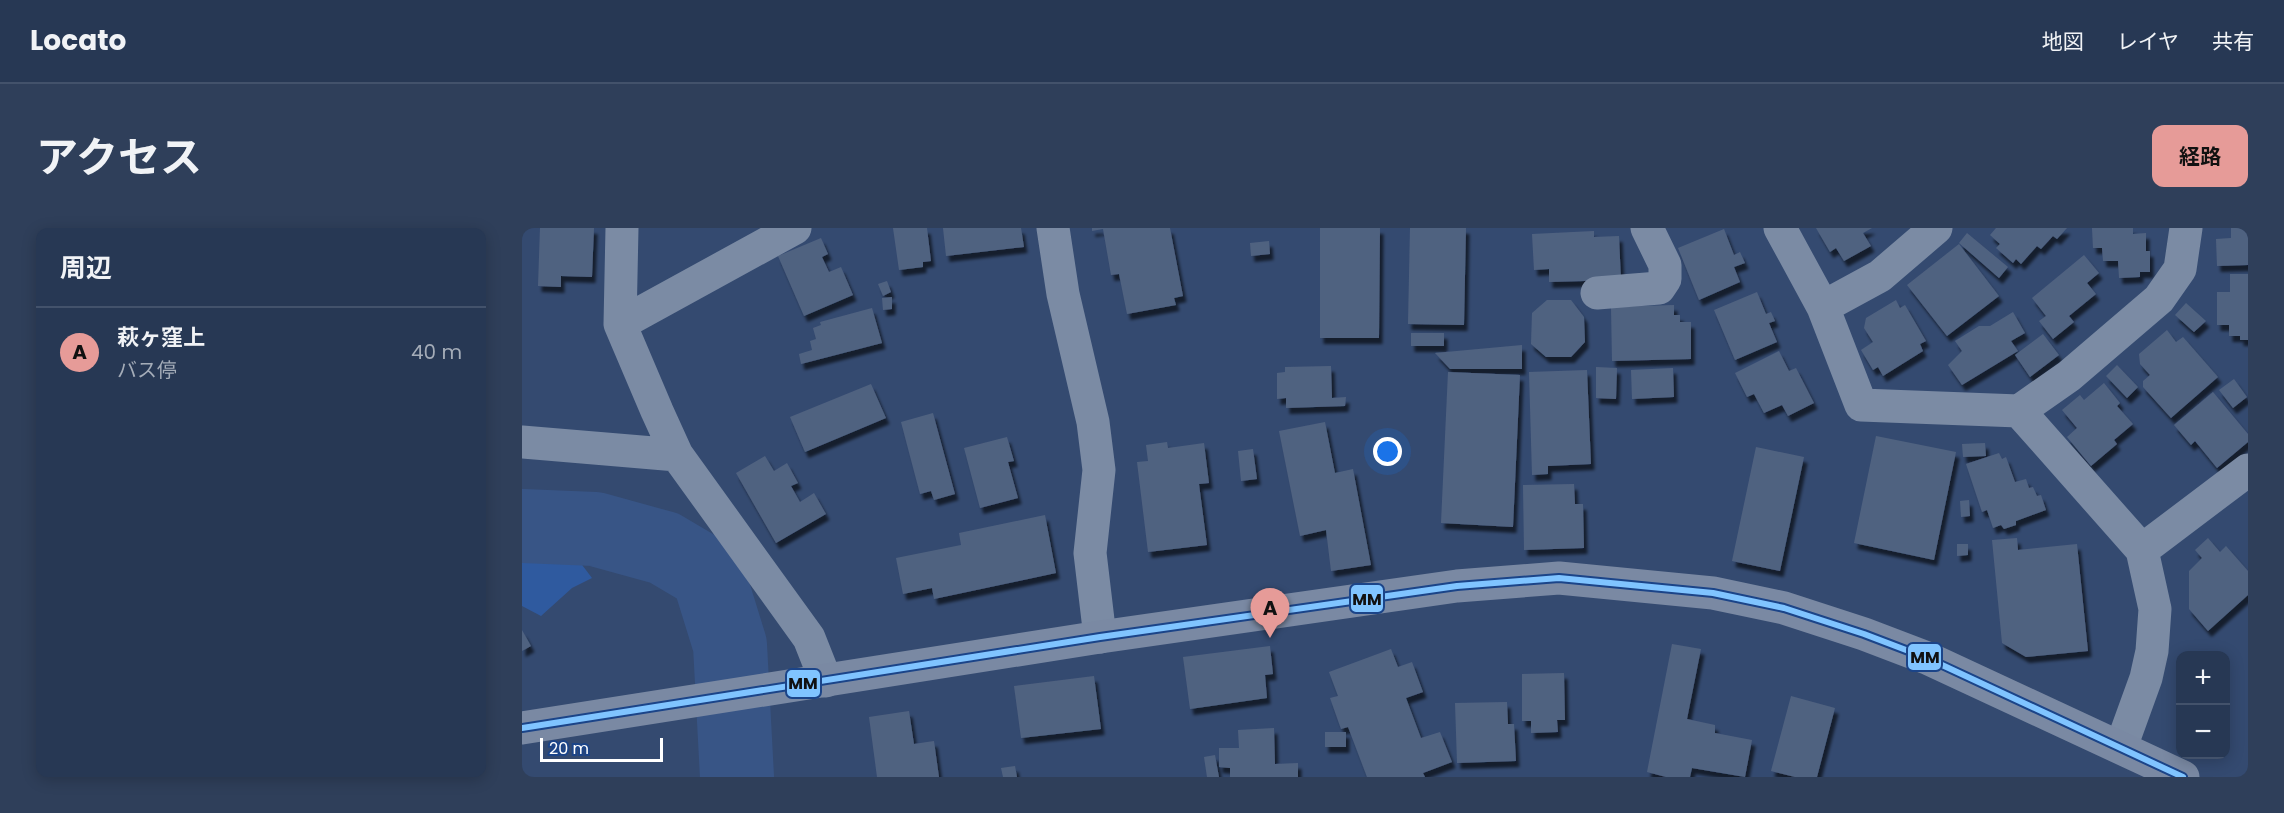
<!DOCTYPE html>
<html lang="ja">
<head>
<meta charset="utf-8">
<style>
	body { margin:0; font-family:Poppins,"Noto Sans JP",sans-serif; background:#2f3f5a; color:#f1f3f6 }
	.controls { position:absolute; right:18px; bottom:18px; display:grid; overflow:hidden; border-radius:12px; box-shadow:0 3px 15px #0003 }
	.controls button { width:54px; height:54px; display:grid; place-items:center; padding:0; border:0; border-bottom:2px solid #43526b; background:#273854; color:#f1f3f6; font:30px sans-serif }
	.scale { position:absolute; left:18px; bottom:15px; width:123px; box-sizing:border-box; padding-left:6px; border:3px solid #fff; border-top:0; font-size:16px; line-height:21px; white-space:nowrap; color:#fff; -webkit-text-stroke:4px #1b4488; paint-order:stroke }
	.you { position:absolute; left:866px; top:224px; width:21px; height:21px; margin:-15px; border:4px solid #fff; border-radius:50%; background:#1a73e8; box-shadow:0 0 0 9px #1a73e833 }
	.badge { display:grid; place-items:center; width:39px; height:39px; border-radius:50%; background:#e69b98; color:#111; font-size:20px; font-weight:700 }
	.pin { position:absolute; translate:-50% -50px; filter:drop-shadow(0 2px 3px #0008) }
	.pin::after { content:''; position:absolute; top:32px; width:21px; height:18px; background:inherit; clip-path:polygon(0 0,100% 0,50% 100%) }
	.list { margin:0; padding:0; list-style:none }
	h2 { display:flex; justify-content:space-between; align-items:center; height:78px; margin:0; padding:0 24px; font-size:26px }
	h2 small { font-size:20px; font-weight:400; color:#a4acb8 }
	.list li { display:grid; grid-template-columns:39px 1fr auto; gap:18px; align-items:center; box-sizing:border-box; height:90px; padding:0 24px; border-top:2px solid #43526b }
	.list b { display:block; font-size:22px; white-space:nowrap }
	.list p { margin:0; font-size:20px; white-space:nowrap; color:#a4acb8 }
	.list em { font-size:20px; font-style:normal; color:#a4acb8 }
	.map { position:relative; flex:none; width:1726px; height:549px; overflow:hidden; border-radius:12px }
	header { display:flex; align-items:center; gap:36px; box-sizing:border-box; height:84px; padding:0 30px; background:#273854; border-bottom:2px solid #43526b }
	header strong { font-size:28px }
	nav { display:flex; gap:33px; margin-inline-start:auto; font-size:21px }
	.intro { display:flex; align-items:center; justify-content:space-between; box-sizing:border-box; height:144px; padding:0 36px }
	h1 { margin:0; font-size:42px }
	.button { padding:15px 27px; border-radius:12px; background:#e69b98; color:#111; font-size:21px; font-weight:700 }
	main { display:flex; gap:36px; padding:0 36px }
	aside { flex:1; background:#273854; border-radius:12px; box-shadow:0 3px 15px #0003 }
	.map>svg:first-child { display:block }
	.green { fill:#2f5a9f }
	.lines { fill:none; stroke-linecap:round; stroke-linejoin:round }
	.river { stroke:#385586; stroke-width:74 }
	.building { fill:#506280; filter:url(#shadow) }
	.minor { stroke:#7b8ba4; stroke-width:33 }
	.primary { stroke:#7a89a3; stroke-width:33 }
	.bus-1-casing { stroke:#1b4488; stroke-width:10 }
	.bus-1 { stroke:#80c4ff; stroke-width:6 }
	.line-badge { stroke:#1b4488; stroke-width:2 }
	.pale-badge-label { font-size:16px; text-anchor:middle; font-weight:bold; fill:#111 }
</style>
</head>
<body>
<header>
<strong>Locato</strong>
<nav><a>地図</a><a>レイヤ</a><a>共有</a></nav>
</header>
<div class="intro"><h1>アクセス</h1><a class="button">経路</a></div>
<main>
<aside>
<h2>周辺<small></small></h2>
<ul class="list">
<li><span class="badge">A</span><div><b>萩ヶ窪上</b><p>バス停</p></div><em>40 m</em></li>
</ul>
</aside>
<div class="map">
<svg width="1726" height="549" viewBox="0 0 1726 549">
	<defs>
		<filter id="shadow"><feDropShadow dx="3.5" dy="6" stdDeviation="1.5" flood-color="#0009"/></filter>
	</defs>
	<rect width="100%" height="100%" fill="#344a70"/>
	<path class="green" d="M7 311 48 321 70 350 50 360 19 388 0 378V312Z"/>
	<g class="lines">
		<path class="river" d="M0 298 73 301 142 320 186 346 208 417 215 549"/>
	</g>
	<path class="building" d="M18 0H72L70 49 39 48V59L16 58Z
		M371 0H405L409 33 401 34V39L377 42Z
		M421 0H499L502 19 424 28Z
		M570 0H648L661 68 652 70 654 77 605 86 597 46 589 47 581 1 570 3Z
		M798 0H858L857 110H798Z
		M888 0H944L942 97 886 96Z
		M1294 0H1350L1341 5 1349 18 1322 33 1314 20 1308 24Z
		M1474 0H1545L1535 11 1531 8 1519 21 1515 18 1499 36 1494 31 1491 35 1474 20 1478 16 1468 7Z
		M1570 0H1611V6L1624 5V23H1628V44H1618V49L1597 50 1596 33H1581L1580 20H1571Z
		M1709 0H1726V37L1695 38 1694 11 1709 10Z
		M1202 1 1212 27 1218 24 1223 35 1212 39 1218 54 1177 72 1156 20Z
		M1072 3V9L1097 8 1099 52 1027 54V41L1012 42 1010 6Z
		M1445 5 1486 39 1477 50 1437 15Z
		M299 10 306 26 300 29 307 44 319 39 331 67 282 88 256 28Z
		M747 13 748 26 729 28 728 15Z
		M1437 16 1477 68 1425 108 1385 57Z
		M1562 27 1577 45 1565 55 1574 66 1547 88 1552 94 1531 111 1517 93 1524 88 1510 70Z
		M1708 46H1726V112H1718V108H1707V97H1695V64H1708Z
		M365 53 369 64 361 68 356 56Z
		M1235 64 1244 86 1249 84 1253 93 1247 95 1255 114 1213 132 1192 82Z
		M370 69V81L361 82 360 70Z
		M1025 72H1049L1062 89 1063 114 1049 129H1024L1009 116 1010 85Z
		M1374 72 1378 80 1383 77 1404 113 1398 116 1401 123 1361 148 1356 139 1351 142 1339 122 1351 114 1342 100 1344 90Z
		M1664 75 1684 93 1672 104 1653 87Z
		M1152 77V87H1158V94H1169V131L1090 133 1089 79Z
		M350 80 360 115 279 136 277 126 290 122 288 113 294 111 291 100 299 97 298 94Z
		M1491 84 1503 105 1489 113 1496 123 1440 157 1426 137 1440 123 1433 113 1457 98H1468Z
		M1645 102 1654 114 1661 109 1696 149 1649 190 1621 159V153L1628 147 1618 136 1617 126Z
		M889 105H922V118H889Z
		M1521 106 1537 127 1508 149 1493 127Z
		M1000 117V141H928L913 125Z
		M1257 123 1267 143 1274 140 1292 175 1266 188 1260 177 1242 185 1232 166 1225 169 1213 145Z
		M1595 137 1616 159 1605 170 1584 148Z
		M809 138 810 170 824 169 823 178 764 180V170L755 171V145L763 144V139Z
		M1074 139 1095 140 1094 171 1074 170Z
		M1151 140 1152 169 1110 171 1109 142Z
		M1065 142 1069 236 1026 238V246L1010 247 1007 144Z
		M926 144 998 147 991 299 919 295Z
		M1712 151 1725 169 1711 180 1697 162Z
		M1582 155 1598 175 1595 178 1611 196 1592 212 1595 216 1569 238 1545 209 1555 200 1540 182 1558 167 1562 172Z
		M349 156 364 190 283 224 268 189Z
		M1691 164 1726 206V214L1695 240 1673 213 1669 217 1652 197Z
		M411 185 433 266 412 272 409 263 398 266 379 194Z
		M803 194 813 245 831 241 849 337 809 343 804 302 778 308 757 203Z
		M1354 208 1434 224 1412 332 1332 315Z
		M485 209 492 233 486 234 496 270 458 280 442 220Z
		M645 214 646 220 682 215 687 255 677 256 685 317 626 324 615 234 626 233 624 217Z
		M1463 215 1464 228 1441 229 1440 216Z
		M1234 219 1282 229 1258 343 1210 333Z
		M731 221 735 251 719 253 716 223Z
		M1477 225 1480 231 1484 229 1493 254 1504 251 1507 260 1511 259 1515 268 1519 267 1524 282 1494 293V297L1482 301 1479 297 1471 300 1465 282 1460 284 1444 236Z
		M243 228 252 243 265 235 276 255 269 258 278 274 292 265 304 286 254 315 214 245Z
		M1052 256 1053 276H1061L1062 320 1002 322 1001 257Z
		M1447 272 1448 288 1439 289 1438 273Z
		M523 287 534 345 412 371 410 360 381 366 374 330 439 317 437 305Z
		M1495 310 1496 322 1555 316 1566 423 1504 429 1480 415 1470 312Z
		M1686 310 1698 324 1704 318 1726 343V367L1686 403 1667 381V343L1680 330 1673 322Z
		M1435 316H1446V327L1435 328Z
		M0 402 9 418 0 423Z
		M1150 416 1179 421 1165 491 1193 497V505L1230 512 1223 549 1170 540 1168 549H1144L1125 544Z
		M748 418 751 446 743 447 745 470 668 481 661 429Z
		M869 421 876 439 890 434 901 464 884 470 899 510 918 504 930 534 901 545 903 549H845L826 499 819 501 808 470 816 468 807 444Z
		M1042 445 1043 492H1035L1036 504 1009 505V493H1000V446Z
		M572 448 579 501 499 510 492 458Z
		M1269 468 1313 480 1295 549H1273L1249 543Z
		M985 474 986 496H992L994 533 935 535 933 475Z
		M387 483 392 516 412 513 417 549H355L347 489Z
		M752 500 753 536 776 535V549H708V540L697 539V520H717L716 502Z
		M803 504H824V519H803Z
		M693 527 697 549H685L682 529Z
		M493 538 495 549H481L479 540Z"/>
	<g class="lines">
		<path class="minor" d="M100 0 98 96 135 183 155 227 287 410 304 453
			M531 0 541 66 571 194 577 242 568 325 578 409
			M1258 0 1301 79 1339 177 1497 183 1620 322 1633 381 1630 423 1624 450 1599 519
			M1075 65 1137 60 1143 51V37L1125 0
			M1301 79 1358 48 1414 0
			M98 96 273 0
			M1497 183 1547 148 1637 71 1658 41 1664 0
			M0 214 155 227
			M1620 322 1726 242"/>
		<path class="primary" d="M0 500 578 409 935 358 1037 350 1191 365 1262 380 1342 406 1405 430 1661 549"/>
		<g class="bus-1-casing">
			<path id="bus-1" d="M0 500 578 409 935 358 1037 350 1191 365 1262 380 1342 406 1405 430 1661 549"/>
		</g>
		<use href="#bus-1" class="bus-1"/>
	</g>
	<g class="line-badge">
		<rect x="828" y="356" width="34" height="29" rx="6" fill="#80c4ff"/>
		<rect x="1385" y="415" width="35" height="28" rx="6" fill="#80c4ff"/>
		<rect x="264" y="441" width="35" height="29" rx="6" fill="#80c4ff"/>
	</g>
	<g class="pale-badge-label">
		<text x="845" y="377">MM</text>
		<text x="1403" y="435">MM</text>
		<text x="281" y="461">MM</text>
	</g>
</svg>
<div class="controls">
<button>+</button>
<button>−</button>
</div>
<div class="scale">20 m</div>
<div class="you"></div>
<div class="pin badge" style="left:748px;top:410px">A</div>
</div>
</main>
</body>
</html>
